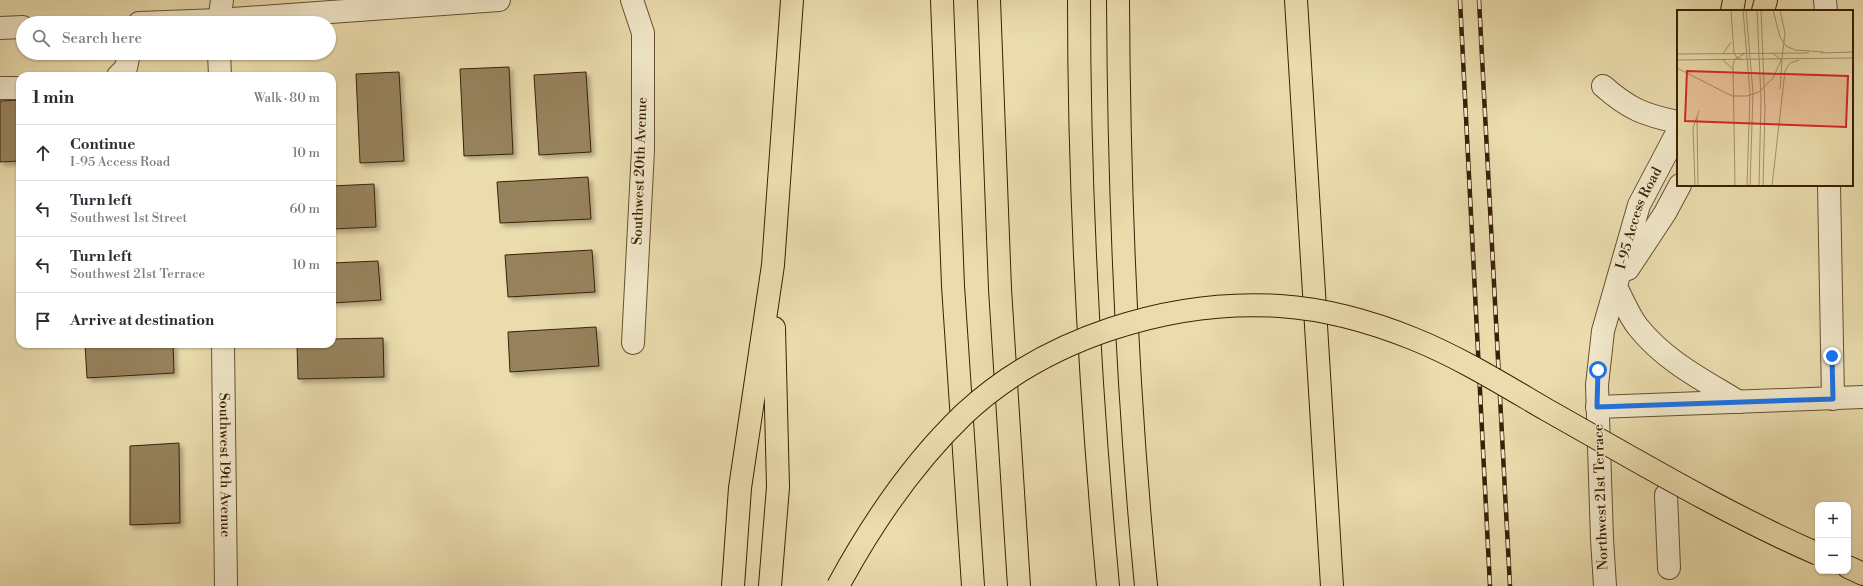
<!DOCTYPE html>
<html lang="en">
<head>
<meta charset="utf-8">
<style>
	body { margin:0; font-family:"Libre Bodoni",serif; background:#f2f2f3; color:#2b2b33 }
	.controls { position:absolute; right:12px; bottom:12px; display:grid; overflow:hidden; border-radius:8px; box-shadow:0 1px 3px #0004 }
	.controls button { width:36px; height:36px; display:grid; place-items:center; padding:0; border:0; border-bottom:1px solid #e1e1e2; background:#fff; color:#2b2b33; font:20px sans-serif }
	.stop { position:absolute; width:12px; height:12px; margin:-9px; border:3px solid #1a73e8; border-radius:50%; background:#fff }
	.stop.end { background:#1a73e8; border-color:#fff; box-shadow:0 1px 4px #0008 }
	.list { margin:0; padding:0; list-style:none }
	h2 { display:flex; justify-content:space-between; align-items:center; height:52px; margin:0; padding:0 16px; font-size:17px }
	h2 small { font-size:13px; font-weight:400; color:#7c7c81 }
	.list li { display:grid; grid-template-columns:26px 1fr auto; gap:12px; align-items:center; box-sizing:border-box; height:56px; padding:0 16px; border-top:1px solid #e1e1e2 }
	.list b { display:block; font-size:15px; white-space:nowrap }
	.list p { margin:0; font-size:13px; white-space:nowrap; color:#7c7c81 }
	.list em { font-size:13px; font-style:normal; color:#7c7c81 }
	.icon { flex:none; width:22px; height:22px; fill:none; stroke:currentColor; stroke-width:2; stroke-linecap:round; stroke-linejoin:round }
	.map { position:relative; flex:none; width:1863px; height:586px; overflow:hidden }
	.search { position:absolute; background:#fff; box-shadow:0 1px 3px #0004; left:16px; top:16px; width:320px; height:44px; display:flex; align-items:center; gap:10px; box-sizing:border-box; padding:0 14px; border-radius:22px; color:#7c7c81; font-size:15px }
	.panel { position:absolute; background:#fff; box-shadow:0 1px 3px #0004; left:16px; top:72px; width:320px; height:276px; border-radius:12px }
	.map>svg:first-child { display:block }
	.building { fill:#96825c; stroke:#3b2005; filter:url(#shadow) }
	.lines { fill:none; stroke-linecap:round; stroke-linejoin:round }
	.minor-casing { stroke:#674f2f; stroke-width:24 }
	.highway-casing { stroke:#3b2005; stroke-width:24 }
	.minor { stroke:#f1e8ca; stroke-width:22 }
	.highway { stroke:#eadcad; stroke-width:22 }
	.rail-casing { stroke:#3b2005; stroke-width:4.5 }
	.rail { stroke:#f1e8ca; stroke-width:3; stroke-dasharray:9; stroke-linecap:butt }
	.highway-bridge-casing { stroke:#3b2005; stroke-width:24; stroke-linecap:butt }
	.highway-bridge { stroke:#eadcad; stroke-width:22 }
	.route { stroke:#1a73e8; stroke-width:5 }
	.labels { text-anchor:middle; dominant-baseline:central; stroke-width:3; stroke-linejoin:round; paint-order:stroke }
	.street-label { font-size:14px; fill:#3b2005; stroke:#f1e8ca }
	.inset-road { fill:none; stroke:#a4916a; stroke-width:1 }
	.view { fill:#d62828; fill-opacity:0.15; stroke:#d62828; stroke-width:2 }
	.inset-edge { fill:none; stroke:#3b2005; stroke-width:2 }
</style>
</head>
<body>
<div class="map">
<svg width="1863" height="586" viewBox="0 0 1863 586">
	<defs>
		<filter id="shadow"><feDropShadow dx="3.5" dy="3.5" stdDeviation="2" flood-color="#0004"/></filter>
	</defs>
	<rect width="100%" height="100%" fill="#eadcad"/>
	<filter id="stains"><feTurbulence type="fractalNoise" baseFrequency=".005" numOctaves="4"/><feColorMatrix values="0 0 0 0 .2 0 0 0 0 .09 0 0 0 0 .02 0 0 0 .5 -.17"/></filter>
	<radialGradient id="worn" r=".72"><stop offset=".6" stop-color="#630" stop-opacity="0"/><stop offset="1" stop-color="#630" stop-opacity=".3"/></radialGradient>
	<path class="building" d="M509 67 513 154 464 156 460 69Z
		M399 72 404 161 360 163 356 74Z
		M586 72 591 152 539 155 534 75Z
		M20 100V161L0 162V101Z
		M588 177 591 219 500 223 497 182Z
		M374 184 376 227 332 229V186Z
		M592 250 595 292 508 297 505 255Z
		M378 261 381 300 332 303V263Z
		M596 327 599 366 510 372 508 332Z
		M383 338 384 377 298 379 297 344H332V339Z
		M85 344H173L174 373 87 378Z
		M179 443 180 523 130 525V446Z"/>
	<g class="lines">
		<g class="minor-casing">
			<g id="minor">
				<path d="M632 0 643 33V150L633 343"/>
				<path d="M1825 0 1826 11"/>
				<path d="M139 23 219 20 499 0"/>
				<path d="M219 23 222 0"/>
				<path d="M0 28 23 27"/>
				<path d="M219 53 220 76"/>
				<path d="M118 76 126 68 129 53"/>
				<path d="M1603 86C1629 109 1644 115 1678 122"/>
				<path d="M0 88H20"/>
				<path d="M1829 185 1833 399"/>
				<path d="M1628 269 1665 213 1680 185"/>
				<path d="M1616 287C1623 300 1629 316 1638 327 1665 361 1703 380 1739 402"/>
				<path id="s1" d="M223 344 226 586"/>
				<path d="M1597 407 1863 397"/>
				<path d="M1666 495 1669 568"/>
				<path id="s2" d="M1605 586 1602 539 1597 385 1603 331 1639 205 1678 131"/>
			</g>
		</g>
		<g class="highway-casing">
			<path id="highway" d="M942 0 953 286 973 586
				M989 0 1000 289 1019 586
				M1079 0C1079 195 1090 391 1108 586
				M1118 0C1119 195 1127 392 1146 586
				M1296 0 1332 586
				M1732 11 1734 0
				M1763 11 1766 0
				M1848 567 1863 574
				M733 586 740 488 773 265 792 0
				M770 586 778 487 774 328"/>
		</g>
		<use href="#minor" class="minor"/>
		<use href="#highway" class="highway"/>
		<g class="rail-casing">
			<path id="rail" d="M1460 0 1490 586
				M1479 0 1510 586"/>
		</g>
		<use href="#rail" class="rail"/>
		<g class="highway-bridge-casing">
			<path id="highway-bridge" d="M838 586C872 523 912 464 964 414 1045 338 1170 299 1280 306 1325 309 1372 322 1414 339 1461 358 1504 385 1547 410 1636 460 1724 513 1818 554"/>
		</g>
		<use href="#highway-bridge" class="highway-bridge"/>
	</g>
	<g class="lines">
		<path class="route" d="M1598 370 1597 407 1833 399 1832 356"/>
	</g>
	<g class="labels">
		<g class="street-label">
			<text transform="translate(640 171) rotate(-88)">Southwest 20th Avenue</text>
			<text stroke="none"><textPath href="#s2" startOffset="374">I-95 Access Road</textPath></text>
			<text stroke="none"><textPath href="#s1" startOffset="121">Southwest 19th Avenue</textPath></text>
			<text transform="translate(1601 497) rotate(-92)">Northwest 21st Terrace</text>
		</g>
	</g>
	<g transform="translate(1677 10)">
		<rect width="176" height="176" fill="#eadcad"/>
		<path class="inset-road" d="M54 0 57 43 60 48 66 50M66 0 73 83 70 176M69 0 76 83 73 176M80 0 84 89 82 176M84 0 88 98 86 176M96 0 103 27 109 36 118 40 146 42M95 43 105 50 103 79M144 43 176 42M0 44 132 43M46 44 54 32M0 50 176 48M46 50 56 59M0 58 55 86H70L82 82 96 68 105 48 108 23 103 0M20 108 21 176M18 176 16 118 22 101M58 176 56 55 58 49 69 43M95 176 108 61 113 53 122 50"/>
		<path class="view" d="M10 61 171 66 169 117 8 111Z"/>
		<rect width="176" height="176" class="inset-edge"/>
	</g>
	<rect width="100%" height="100%" filter="url(#stains)"/>
	<rect width="100%" height="100%" fill="url(#worn)"/>
</svg>
<div class="controls">
<button>+</button>
<button>−</button>
</div>
<div class="stop" style="left:1598px;top:370px"></div>
<div class="stop end" style="left:1832px;top:356px"></div>
<div class="search"><svg class="icon" aria-label="search" viewBox="0 0 24 24"><circle cx="10" cy="10" r="6"/><path d="M15 15l6 6"/></svg>Search here</div>
<section class="panel">
<h2>1 min<small>Walk · 80 m</small></h2>
<ul class="list">
<li><svg class="icon" aria-label="ahead" viewBox="0 0 24 24"><path d="M12 20V5M6 11l6-6 6 6"/></svg><div><b>Continue</b><p>I-95 Access Road</p></div><em>10 m</em></li>
<li><svg class="icon" aria-label="left" viewBox="0 0 24 24"><path d="M17 20v-9H6M10 6l-5 5 5 5"/></svg><div><b>Turn left</b><p>Southwest 1st Street</p></div><em>60 m</em></li>
<li><svg class="icon" aria-label="left" viewBox="0 0 24 24"><path d="M17 20v-9H6M10 6l-5 5 5 5"/></svg><div><b>Turn left</b><p>Southwest 21st Terrace</p></div><em>10 m</em></li>
<li><svg class="icon" aria-label="arrive" viewBox="0 0 24 24"><path d="M6 21V4h12l-3 4 3 4H6"/></svg><div><b>Arrive at destination</b></div></li>
</ul>
</section>
</div>
</body>
</html>
